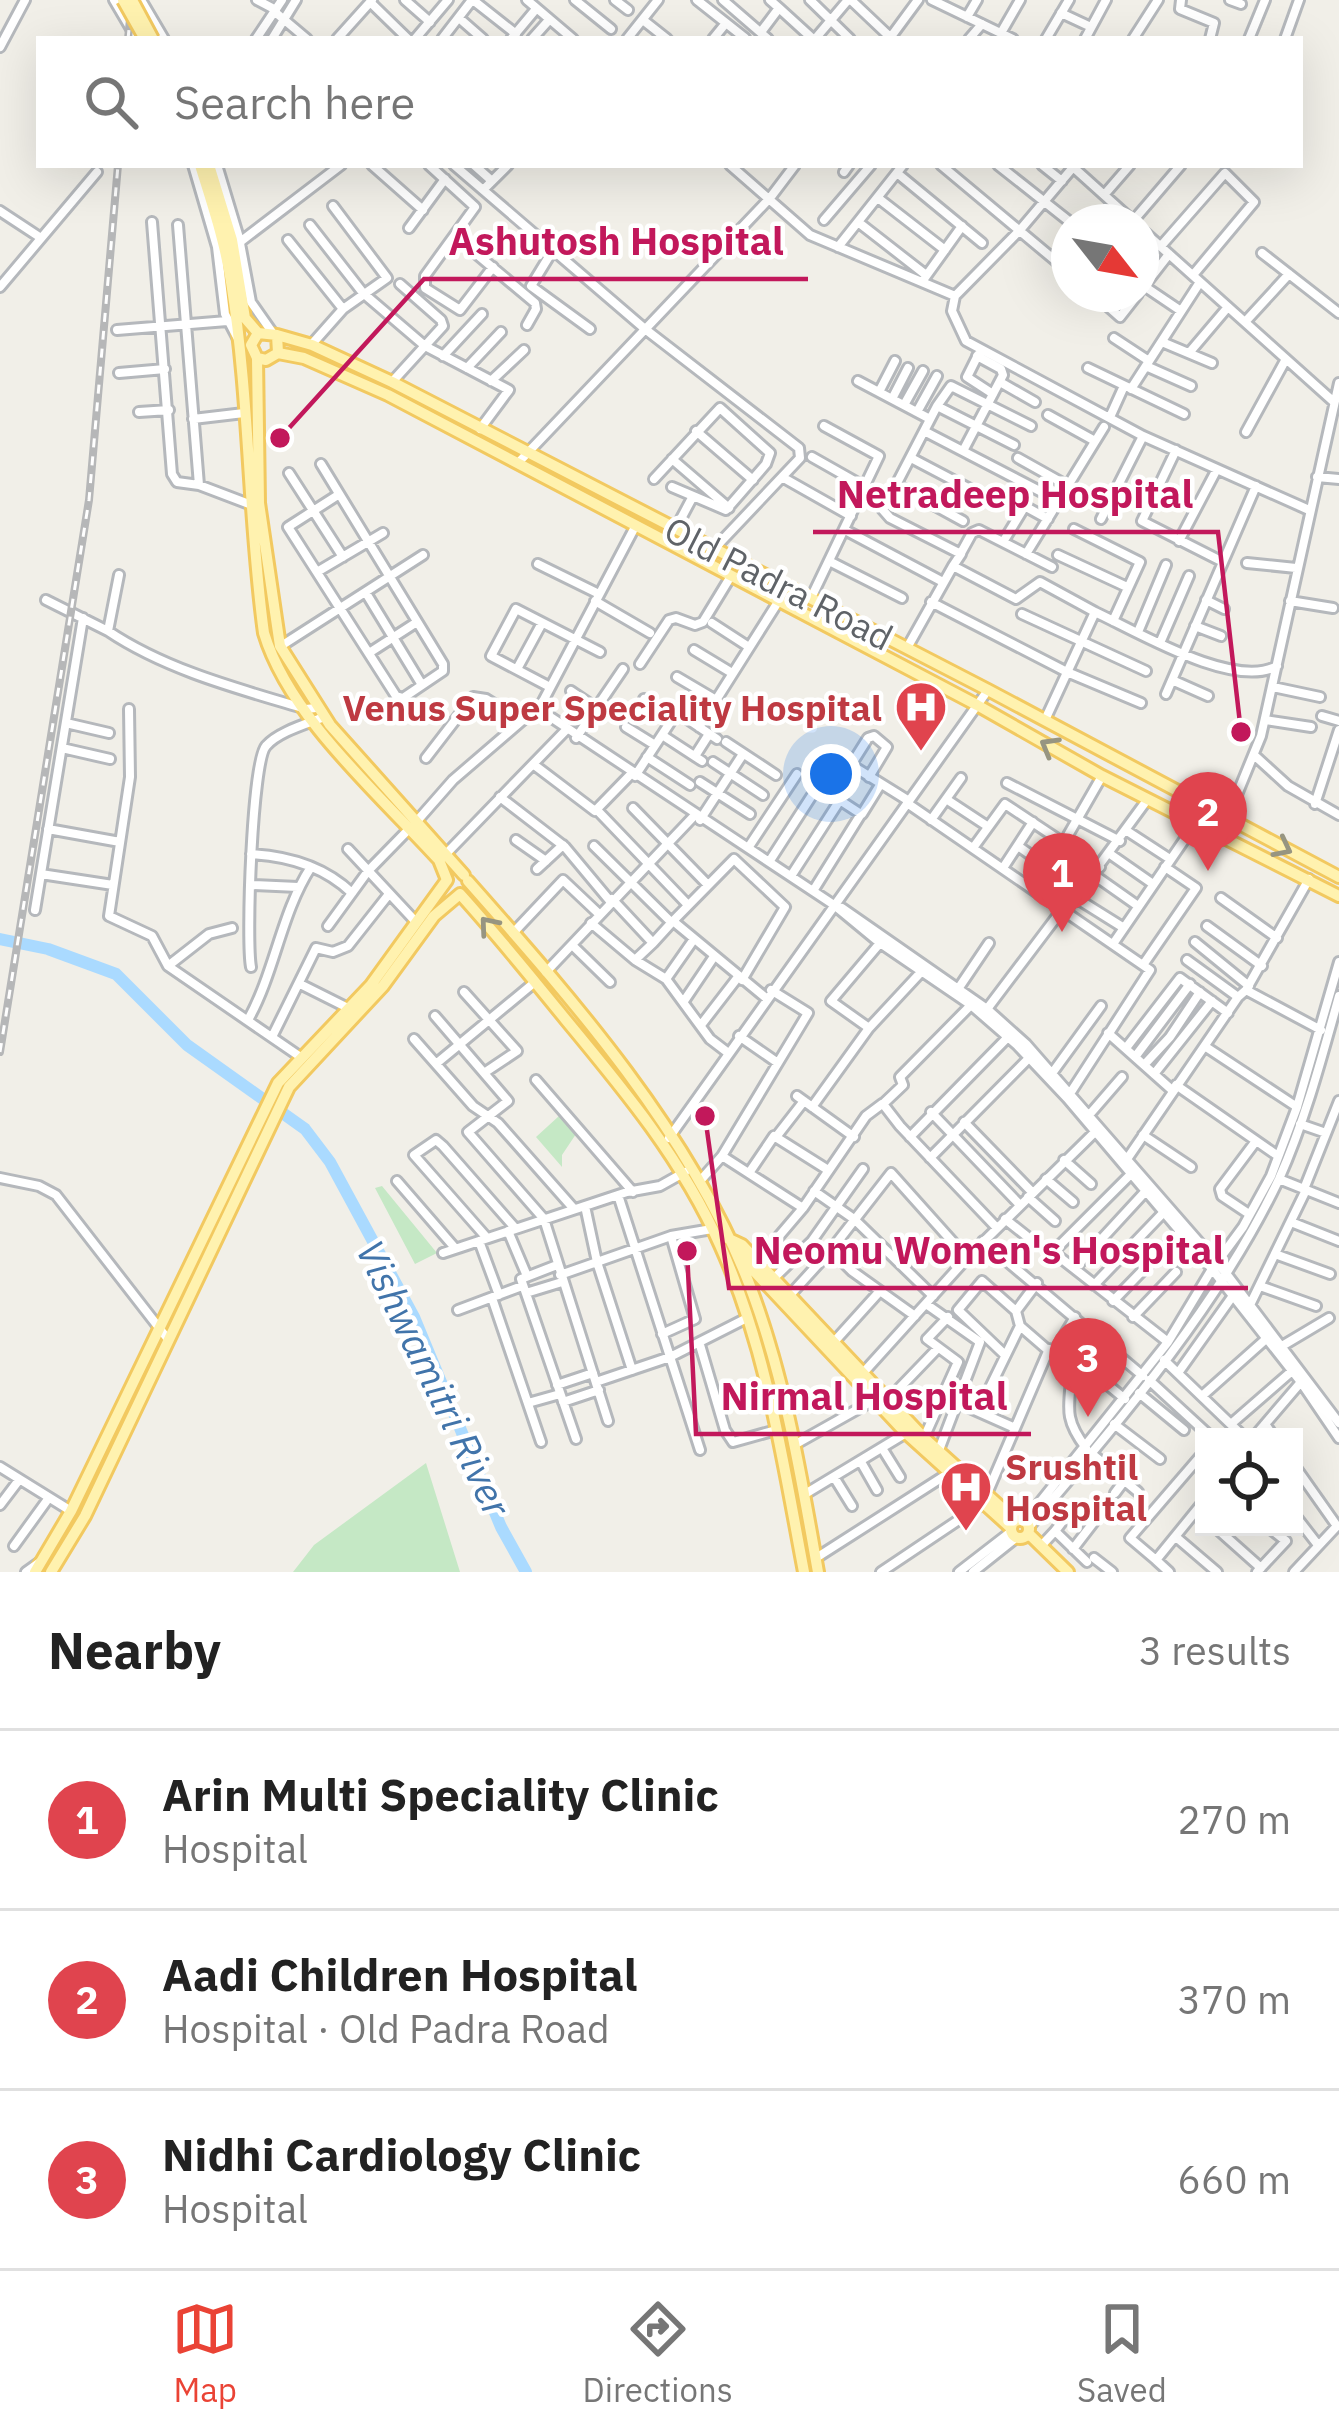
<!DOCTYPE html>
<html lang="en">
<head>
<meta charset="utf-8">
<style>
	body { margin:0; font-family:"IBM Plex Sans",sans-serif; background:#f2f2f2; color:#222 }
	.controls { position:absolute; right:36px; bottom:36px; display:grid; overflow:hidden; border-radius:0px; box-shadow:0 12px 48px #0002 }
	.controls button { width:108px; height:108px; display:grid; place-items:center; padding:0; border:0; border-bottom:3px solid #e0e0e0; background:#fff; color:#222; font:60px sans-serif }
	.compass { position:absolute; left:1051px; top:204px; width:108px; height:108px; border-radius:50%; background:#fff; box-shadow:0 12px 48px #0002; rotate:121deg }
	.you { position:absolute; left:831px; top:774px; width:42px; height:42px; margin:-30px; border:9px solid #fff; border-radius:50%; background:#1a73e8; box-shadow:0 0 0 18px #1a73e833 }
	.badge { display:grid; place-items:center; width:78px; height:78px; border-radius:50%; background:#ea4335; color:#fff; font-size:39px; font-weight:700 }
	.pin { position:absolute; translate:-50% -99px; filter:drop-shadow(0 3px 6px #0008) }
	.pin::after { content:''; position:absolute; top:63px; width:42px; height:36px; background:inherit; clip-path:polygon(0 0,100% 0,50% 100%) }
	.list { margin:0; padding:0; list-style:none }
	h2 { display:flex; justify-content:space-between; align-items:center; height:156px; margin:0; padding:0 48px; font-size:51px }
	h2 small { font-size:39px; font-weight:400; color:#767676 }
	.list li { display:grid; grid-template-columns:78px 1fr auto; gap:36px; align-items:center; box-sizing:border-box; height:180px; padding:0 48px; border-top:3px solid #e0e0e0 }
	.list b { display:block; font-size:45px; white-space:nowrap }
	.list p { margin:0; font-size:39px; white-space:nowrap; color:#767676 }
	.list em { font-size:39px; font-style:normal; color:#767676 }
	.icon { flex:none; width:66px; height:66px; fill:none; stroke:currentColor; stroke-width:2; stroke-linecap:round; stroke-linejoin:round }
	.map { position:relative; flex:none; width:1339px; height:1572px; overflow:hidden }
	.search { position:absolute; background:#fff; box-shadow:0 12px 48px #0002; left:36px; right:36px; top:36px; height:132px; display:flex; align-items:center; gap:30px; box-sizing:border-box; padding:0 42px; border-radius:0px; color:#767676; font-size:45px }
	.sheet { height:696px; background:#fff }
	nav { display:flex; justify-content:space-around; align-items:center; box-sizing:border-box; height:168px; border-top:3px solid #e0e0e0; background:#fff; font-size:33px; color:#767676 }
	nav a { display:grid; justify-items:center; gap:6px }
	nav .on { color:#ea4335 }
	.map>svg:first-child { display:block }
	.green { fill:#c5e8c5 }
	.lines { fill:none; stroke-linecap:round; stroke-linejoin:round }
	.river { stroke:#aadaff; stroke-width:12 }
	.minor-casing { stroke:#b5b8bc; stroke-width:14 }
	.major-casing { stroke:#f2c960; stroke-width:16 }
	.minor { stroke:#fff; stroke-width:8 }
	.major { stroke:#fff2af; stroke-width:10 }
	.rail-casing { stroke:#b6b7b8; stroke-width:8 }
	.rail { stroke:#fff; stroke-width:3; stroke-dasharray:9; stroke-linecap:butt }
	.major-bridge-casing { stroke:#f2c960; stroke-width:16; stroke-linecap:butt }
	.major-bridge { stroke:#fff2af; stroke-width:10 }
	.oneway { stroke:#979581 }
	.labels { text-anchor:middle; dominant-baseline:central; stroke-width:9; stroke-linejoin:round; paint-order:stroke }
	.street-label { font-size:36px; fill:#5f6368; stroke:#fff }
	.health-label { font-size:36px; font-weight:bold; fill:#be3a42; stroke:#fff; text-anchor:end }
	.water-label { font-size:39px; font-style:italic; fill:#4174aa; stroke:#fff }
	.leader { fill:none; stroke:#c2185b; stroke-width:4.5 }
	.callout-dot { fill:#c2185b; stroke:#fff; stroke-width:4.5 }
	.callout-label { font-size:39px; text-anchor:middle; font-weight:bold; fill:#c2185b; stroke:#fff; stroke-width:9; stroke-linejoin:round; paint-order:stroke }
</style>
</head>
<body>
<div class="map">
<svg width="1339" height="1572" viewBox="0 0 1339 1572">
	<rect width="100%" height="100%" fill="#f1efe8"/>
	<path class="green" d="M559 1116 576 1134 562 1155V1167L536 1137Z
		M382 1186 437 1253 415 1264 375 1188Z
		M426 1463 460 1572H293L314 1545Z"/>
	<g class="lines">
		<path class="river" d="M0 939 48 949 116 974 187 1045 305 1129 330 1162 414 1317 501 1527 526 1572"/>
		<g class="minor-casing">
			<path id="minor" d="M114 0 137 39
				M141 0 164 39
				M257 0 276 10
				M405 0 430 22
				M473 0 516 34
				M527 0 573 39
				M575 0 611 29
				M615 0 628 10
				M697 0 745 38
				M723 0 768 39
				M770 0 779 8
				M810 0 850 39
				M851 0 890 37
				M932 0 1013 39
				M1181 0 1180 9 1214 23 1210 39
				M1230 0 1241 4
				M370 2 408 39
				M275 12 307 39
				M1061 13 1091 27
				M967 17 977 0
				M459 18 483 39
				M643 20 667 39
				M761 32 779 8 813 39
				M1001 33 1020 0
				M890 38 918 0
				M256 39 282 0
				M272 39 296 0
				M337 39 372 0
				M415 39 448 0
				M442 39 472 0
				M511 39 536 9
				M532 39 549 20
				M627 39 658 0
				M713 39 726 23
				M815 39 848 0
				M969 39 982 24
				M1046 39 1069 0
				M1085 39 1106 0
				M1133 39 1158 0
				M1249 39 1265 0
				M1285 39 1299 0
				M0 47 25 0
				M193 165 217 247 225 314 238 339
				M217 165 239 238 251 302 272 332
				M372 165 423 210
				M429 165 475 207 425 276V288L460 310 493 267
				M454 165 645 329 799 448 800 458 713 550
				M474 165 492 181
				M730 165 810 235 955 296 1020 230 1075 165
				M941 165 1069 272
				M998 165 1070 222
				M1042 165 1062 181
				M1073 167 1134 222
				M844 172 849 165
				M897 173 982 243
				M483 190 508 165
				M1104 195 1130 165
				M878 198 945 250
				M0 211 41 238
				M824 220 871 165
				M1133 221 1181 165
				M152 222 172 474 177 482 199 485 249 504
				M858 222 926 275
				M178 225 199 485
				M310 225 363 293 425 346 509 390 480 429
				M409 228 445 179
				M1141 229 1334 402
				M455 236 535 303 536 309 527 325
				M288 240 343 309
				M240 242 341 165
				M1161 246 1225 173 1254 202 1193 275
				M838 247 903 165
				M553 250 531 286 590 329
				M1262 253 1339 313
				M924 279 962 226
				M1141 284 1181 311
				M0 287 97 172
				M1141 290 1169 254
				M1094 294 1120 317 1138 294
				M955 296 952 311 966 341 1143 436 1309 510
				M1245 322 1289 274
				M117 330 227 321
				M1114 338 1149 361
				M1162 342 1212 363
				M312 344 343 309 387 278 333 206
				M1189 353 1228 307
				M978 355 967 377 993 394
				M443 356 482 314
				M1146 366 1191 386
				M467 368 501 332
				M1088 368 1184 414
				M119 373 165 369
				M491 381 524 350
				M858 381 930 419
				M392 382 443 326 441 320 400 284
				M1000 382 1035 402
				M1131 389 1200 282
				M879 392 895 361
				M892 399 908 368
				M904 405 923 371
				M937 406 1014 445
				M139 412 169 410
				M917 412 937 376
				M1048 415 1095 441
				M1110 417 1124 386
				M193 419 244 413
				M696 431 753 480
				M924 431 1059 501
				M1246 432 1286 359
				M1176 450 1142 521 1223 562
				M963 451 1003 375 1001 369 977 356
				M812 457 865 487
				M911 458 989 499
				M1018 458 1068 486
				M672 459 729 508
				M518 463 770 198 795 165
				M321 464 443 664V671L403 698 396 696 288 527 338 495
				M289 473 343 557
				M782 477 851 516
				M1317 477 1339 479
				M654 479 720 408 770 453 766 464 726 510 672 487
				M897 485 963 521
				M1017 502 1048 519
				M1101 519 1143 436
				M636 525 541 705 543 712 834 905 880 943 971 1005 1017 1045 1067 1098 1212 1269 1301 1382 1339 1438
				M676 528 692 498
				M1074 529 1140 562 1113 621
				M845 530 943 582
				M1179 541 1217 469
				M1003 542 1025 506
				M961 553 972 533 979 530 1052 567
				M1026 554 1104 427
				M1058 555 1127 587
				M829 561 902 598
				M1247 563 1296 568
				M538 564 599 594
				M953 566 961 554 890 518 883 510 937 406 951 386 1031 426
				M317 572 383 533
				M119 575 108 631C166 670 239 689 306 709L316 708
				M366 593 422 685
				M811 598 879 456 824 426
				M46 600 108 631
				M1206 600 1224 609
				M595 601 650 633
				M1290 601 1333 608
				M931 602 1067 672 1141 703
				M1022 614 1146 671
				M712 623 749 647
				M1195 626 1221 636
				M1138 632 1166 565
				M1160 643 1189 576
				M281 646 423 555
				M907 648 953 566 1016 599 1040 582 1095 612
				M694 650 732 673
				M369 653 417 622
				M640 664 669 620 676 618 695 625 703 622 731 576
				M517 669 542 623
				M677 677 716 700
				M1172 680 1208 696
				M550 687 491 656 516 609 600 652
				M1273 687 1320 697
				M571 691 596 708
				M1166 694 1256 486
				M644 699 673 717
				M129 709 130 777 109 916 152 936 168 966 302 1058
				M1322 716 1339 721
				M1045 720 1095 612C1136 631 1234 690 1277 666
				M1265 720 1311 727
				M66 723 109 733
				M626 727 655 745
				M699 727 778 602
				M662 735 702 761
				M576 738 623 669
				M726 742 776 775
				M62 748 110 759
				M1254 755 1288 786 1339 815
				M695 756 709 734
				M647 757 690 785
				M426 758 473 697 486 699 521 721
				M713 762 763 795
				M533 764 595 811 631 774
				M851 765 868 738 874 736 887 747 869 777
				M635 776 677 712 717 739
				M700 782 750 814
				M1007 783 1120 841
				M823 788 840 758 909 801
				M500 797 565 847 610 901
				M946 799 987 826
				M907 803 1150 970 1071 1092
				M1315 804 1339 730
				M633 808 708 885
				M598 811 688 905
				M862 814 880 785
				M1227 819 1261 736 1339 383
				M700 820 743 754
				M931 820 961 778
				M417 821 453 780 539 706
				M48 829 120 842
				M1127 831 1170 859
				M516 840 546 861
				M594 846 671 922
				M1018 846 1082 891
				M748 848 797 774
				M973 848 1005 804 1100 867
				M348 849 416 922
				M251 854C288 856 325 867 352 893
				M1110 854 1153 884
				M442 858 566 730
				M769 862 818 786 861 814 813 891
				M1003 868 1033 822
				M537 869 563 845
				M41 874 113 885
				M1094 875 1138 906
				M791 876 840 800
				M252 885 298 887
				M1036 891 1102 776
				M1076 898 1124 928
				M1221 898 1277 938
				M612 899 653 943 673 921 766 998
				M842 908 987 1009 1026 1044 1225 1272 1339 1423
				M35 910 83 618
				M1064 913 1147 800
				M673 921 734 859 785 907 742 980
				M591 923 635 960 666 979 710 1039 727 1052
				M328 926 368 871 410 828
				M1207 926 1262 966
				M513 933 563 880 599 914
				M1195 942 1249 986
				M1113 944 1195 824
				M572 945 610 982
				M635 960 653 943
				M1187 960 1238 997
				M1143 965 1196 888 1165 867
				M168 966 209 934 232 928
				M251 967C246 941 252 762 266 746 278 732 306 724 324 717
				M546 972 694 816
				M666 979 694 939
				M300 984 348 1008
				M1246 990 1321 1030
				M464 992 517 1051 484 1073
				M956 992 989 943
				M684 1001 713 958
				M971 1005 900 1077 903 1085 883 1104 900 1126 997 1228
				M987 1009 1061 911
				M435 1016 508 1101 468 1132 544 1219 608 1421
				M248 1020C275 972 281 913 311 867
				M701 1025 738 977
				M869 1028 831 1001 880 943
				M1108 1033 1172 1090
				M739 1036 778 1063
				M272 1037 316 948 333 952 348 946 389 894
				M414 1039 473 1106 498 1123 574 1209
				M1206 1047 1297 1107
				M1126 1048 1180 978 1228 1013
				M1135 1057 1190 984
				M437 1063 535 982
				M1144 1065 1170 1037 1200 992
				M1053 1072 1101 1006
				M1154 1074 1212 1001
				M536 1080 633 1192
				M1176 1085 1278 1156
				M797 1096 854 1137
				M812 1107 869 1028 922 971
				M931 1112 1020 1205
				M1090 1114 1122 1077
				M964 1122 1032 1192
				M1300 1124 1326 1133
				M1143 1135 1191 1167
				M776 1137 804 1101
				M910 1137 1008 1037
				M669 1138 988 690
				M722 1156 803 1208
				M930 1158 1029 1058
				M1064 1160 1091 1184
				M1125 1162 1238 997 1246 990 1309 879
				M749 1173 774 1136 828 1170
				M1130 1175 1053 1252 1168 1342
				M0 1178 39 1186 56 1195 167 1338
				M1046 1179 1073 1202
				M1279 1179 1339 1203
				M397 1181 455 1248
				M700 1181 722 1156 808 1013 771 990
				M1304 1189 1339 1101
				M814 1191 854 1219 933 1296
				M618 1195 700 1450
				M1028 1197 1055 1221
				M585 1206 597 1262 632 1370
				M1249 1214 1222 1196 1220 1189 1256 1141
				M1005 1219 1034 1242
				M1291 1222 1339 1241
				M508 1231 527 1276
				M487 1238 414 1155 436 1140 443 1146 515 1228
				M479 1241 499 1295
				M983 1241 1143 1376
				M831 1250 891 1173 967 1258
				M443 1253 627 1192 660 1186 685 1172
				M1275 1254 1330 1274
				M757 1262 803 1208 866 1116 882 1104
				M557 1265 521 1279 576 1439
				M1075 1268 1144 1193
				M560 1275 671 1236 712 1229
				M774 1278 812 1241 863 1169
				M1094 1285 1163 1213
				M1260 1286 1316 1306
				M526 1293 562 1282
				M790 1295 831 1250 852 1271 915 1316
				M492 1298 541 1442
				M1113 1301 1179 1233
				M926 1304 980 1342 939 1450
				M1249 1307 1306 1190
				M458 1310 522 1286
				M1133 1317 1176 1272
				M1020 1326 1072 1371C1069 1407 1063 1418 1086 1448
				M662 1334 695 1319 671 1236
				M1102 1340 1080 1362 1125 1399
				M833 1343 880 1291
				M700 1345 725 1430 733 1442 776 1430
				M1282 1346 1329 1318
				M1004 1354 958 1310 982 1281 1016 1311
				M1053 1354 1075 1317
				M1164 1360 1244 1437
				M863 1373 967 1258 1095 1132
				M1178 1373 1232 1297
				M1149 1380 1211 1437
				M596 1382 670 1357 747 1318
				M557 1385 593 1373
				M1139 1393 1184 1430
				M943 1396 1015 1428
				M1202 1396 1266 1339
				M888 1400 937 1349
				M563 1402 599 1390
				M528 1403 560 1394
				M979 1410 1020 1326 1016 1311 1037 1283
				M1114 1424 1160 1459
				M1231 1424 1292 1371
				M1265 1424 1274 1437
				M1254 1437 1301 1382
				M924 1438 958 1362 927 1339 948 1317
				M794 1445 874 1400
				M882 1448 900 1477
				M1204 1452 1130 1538 1156 1560 1204 1501
				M1091 1453 1138 1492
				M861 1462 877 1490
				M0 1467 71 1511
				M834 1477 852 1506
				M1115 1493 1124 1481
				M805 1494 906 1433
				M986 1496 1049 1349
				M0 1505 19 1480
				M1294 1514 1318 1545
				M1025 1521 1168 1342 1212 1269 1243 1227 1271 1176 1297 1107 1339 962
				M1029 1527C1120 1420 1218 1307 1279 1179 1305 1121 1322 1057 1339 996
				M1215 1527 1261 1568
				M1055 1531 1072 1509
				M1176 1537 1217 1572
				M14 1546 48 1499
				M1041 1546 1055 1531 1087 1562
				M1073 1549 1103 1510 1114 1517
				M816 1558 949 1473
				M1094 1558 1112 1572
				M1156 1560 1169 1572
				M26 1572 40 1562
				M881 1572 984 1503
				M959 1572 1012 1531
				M973 1572 1017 1537
				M1257 1572 1286 1541 1268 1527
				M1294 1572 1337 1526 1294 1465"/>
		</g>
		<g class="major-casing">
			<path id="major" d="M209 165 232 240 245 318 258 333
				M277 335 312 345 392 382 988 690 1339 877
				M278 353 304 358 388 395 977 705 1102 776 1339 896
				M257 358 266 360 278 353 277 335 258 333 251 345 257 358 259 503 280 646 330 725 464 875
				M468 881C574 1001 692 1135 750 1286 785 1378 801 1476 818 1572
				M727 1238 742 1245 924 1438 1016 1521
				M738 1254 906 1433 1011 1528
				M1011 1529a9 9 0 1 1 18 0a9 9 0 1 1-18 0Z
				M1028 1533 1068 1572
				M35 1572 71 1511 278 1083 371 985 447 880 439 860C381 796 289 717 264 633 248 517 250 398 231 282 225 242 212 204 200 165
				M51 1572 85 1516 289 1087 383 986 434 916 460 894C497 935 532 978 566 1020 625 1091 683 1161 720 1245 767 1349 783 1462 804 1572"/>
		</g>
		<use href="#minor" class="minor"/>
		<use href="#major" class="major"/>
		<g class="rail-casing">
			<path id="rail" d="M128 39 132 0
				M0 1052 89 500 118 165"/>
		</g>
		<use href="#rail" class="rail"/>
		<g class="major-bridge-casing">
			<path id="major-bridge" d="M123 0 145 39
				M132 0 153 39"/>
		</g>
		<use href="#major-bridge" class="major-bridge"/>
	</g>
	<defs><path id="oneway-chevron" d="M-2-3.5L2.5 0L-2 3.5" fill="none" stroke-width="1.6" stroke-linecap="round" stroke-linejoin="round" transform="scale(3)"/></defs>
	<g class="oneway">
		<use href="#oneway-chevron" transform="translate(1049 746) rotate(-150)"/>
		<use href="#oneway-chevron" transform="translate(1283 848) rotate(27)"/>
		<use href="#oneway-chevron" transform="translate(488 925) rotate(-130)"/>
	</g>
	<defs>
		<g id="hospital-pin" transform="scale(2.7)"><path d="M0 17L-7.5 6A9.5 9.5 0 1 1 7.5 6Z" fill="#e0444e" stroke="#fff"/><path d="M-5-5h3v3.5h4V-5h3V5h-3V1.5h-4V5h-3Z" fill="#fff"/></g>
	</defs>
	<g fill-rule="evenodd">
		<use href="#hospital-pin" x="921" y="707"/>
		<use href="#hospital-pin" x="966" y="1487"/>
	</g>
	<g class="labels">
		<g class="street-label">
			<text transform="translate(779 583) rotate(27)">Old Padra Road</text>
		</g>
		<g class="health-label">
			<text x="882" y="707">Venus Super Speciality Hospital</text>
			<text x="1005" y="1466" text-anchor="start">Srushtil<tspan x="1005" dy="41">Hospital</tspan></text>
		</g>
		<g class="water-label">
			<text transform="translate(434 1378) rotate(64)">Vishwamitri River</text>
		</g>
	</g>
	<path class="leader" d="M280 438L424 279H808M1241 732L1218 532H813M705 1116L729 1288H1248M687 1251L696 1434H1031"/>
	<g class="callout-dot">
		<circle cx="280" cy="438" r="12"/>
		<circle cx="1241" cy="732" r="12"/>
		<circle cx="705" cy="1116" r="12"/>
		<circle cx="687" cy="1251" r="12"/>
	</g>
	<g class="callout-label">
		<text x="616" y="255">Ashutosh Hospital</text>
		<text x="1015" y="508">Netradeep Hospital</text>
		<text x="989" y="1264">Neomu Women's Hospital</text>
		<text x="864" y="1410">Nirmal Hospital</text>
	</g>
</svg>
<div class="controls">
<button><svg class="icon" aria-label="locate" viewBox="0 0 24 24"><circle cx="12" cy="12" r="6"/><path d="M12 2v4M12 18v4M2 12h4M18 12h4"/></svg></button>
</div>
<svg class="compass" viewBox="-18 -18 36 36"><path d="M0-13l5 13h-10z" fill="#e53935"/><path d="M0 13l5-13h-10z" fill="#767676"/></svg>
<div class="you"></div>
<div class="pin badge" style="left:1062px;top:932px;background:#e0444e">1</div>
<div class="pin badge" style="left:1208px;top:871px;background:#e0444e">2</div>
<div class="pin badge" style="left:1088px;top:1417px;background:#e0444e">3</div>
<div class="search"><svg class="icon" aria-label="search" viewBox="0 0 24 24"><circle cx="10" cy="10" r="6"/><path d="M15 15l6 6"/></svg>Search here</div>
</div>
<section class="sheet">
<h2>Nearby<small>3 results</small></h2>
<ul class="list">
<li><span class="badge" style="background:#e0444e">1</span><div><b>Arin Multi Speciality Clinic</b><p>Hospital</p></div><em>270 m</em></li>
<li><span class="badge" style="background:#e0444e">2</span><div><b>Aadi Children Hospital</b><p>Hospital · Old Padra Road</p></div><em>370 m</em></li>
<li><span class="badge" style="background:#e0444e">3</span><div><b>Nidhi Cardiology Clinic</b><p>Hospital</p></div><em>660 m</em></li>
</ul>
</section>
<nav>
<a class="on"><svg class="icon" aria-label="map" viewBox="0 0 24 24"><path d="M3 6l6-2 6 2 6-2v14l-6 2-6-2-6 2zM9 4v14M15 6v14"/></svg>Map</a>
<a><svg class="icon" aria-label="directions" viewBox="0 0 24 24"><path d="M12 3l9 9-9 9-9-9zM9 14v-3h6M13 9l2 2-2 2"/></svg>Directions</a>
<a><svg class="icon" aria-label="saved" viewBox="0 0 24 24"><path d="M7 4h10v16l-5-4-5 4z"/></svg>Saved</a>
</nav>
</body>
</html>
